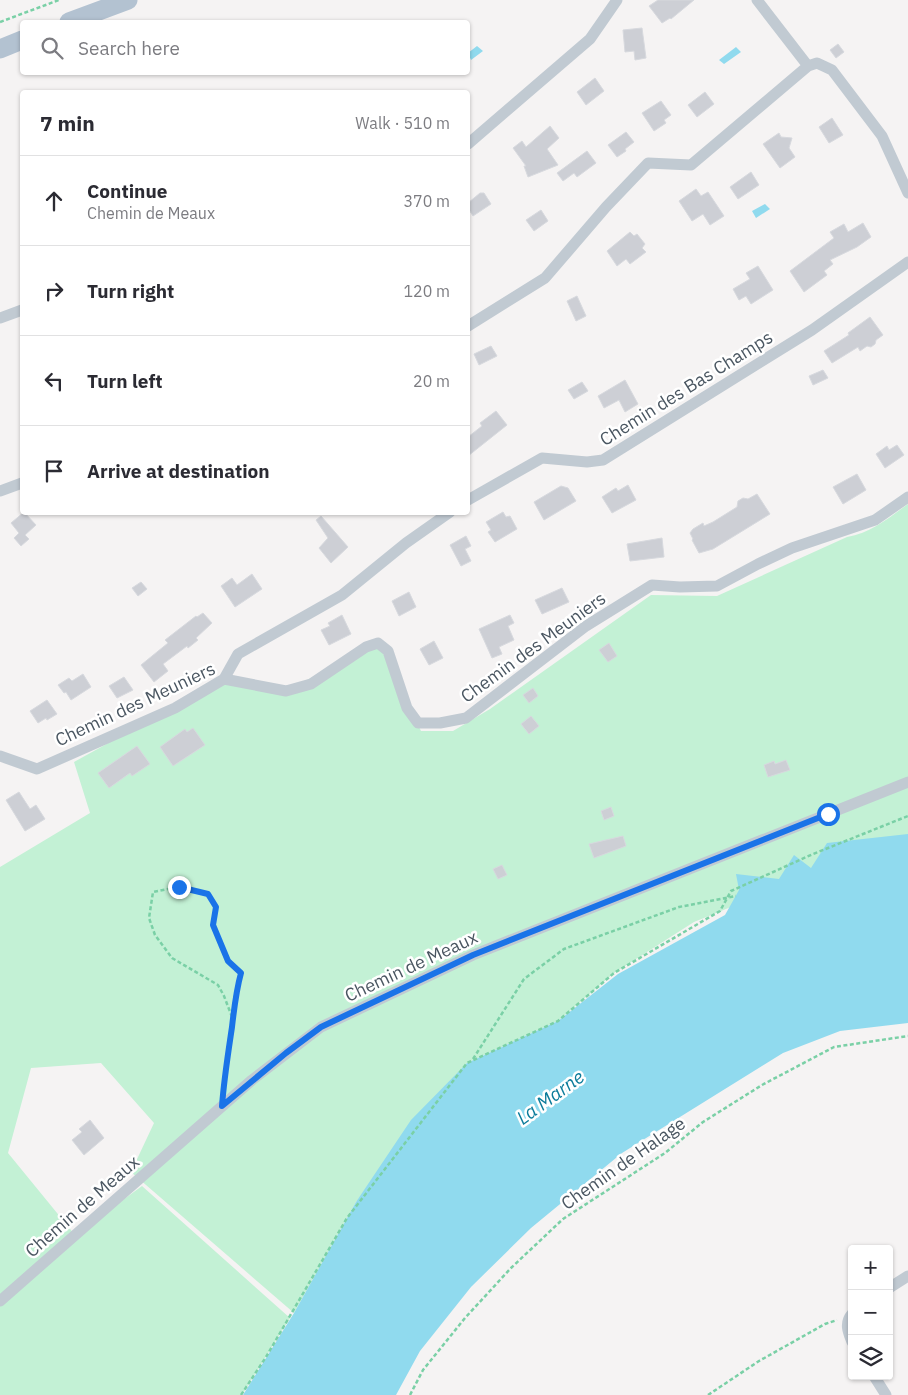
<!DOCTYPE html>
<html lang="en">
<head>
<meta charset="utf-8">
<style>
	body { margin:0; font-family:"IBM Plex Sans",sans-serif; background:#f7f7f7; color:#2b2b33 }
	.controls { position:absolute; right:15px; bottom:15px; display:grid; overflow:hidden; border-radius:5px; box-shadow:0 1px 4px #0004 }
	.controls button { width:45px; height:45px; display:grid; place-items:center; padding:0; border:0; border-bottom:1px solid #e1e1e2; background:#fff; color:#2b2b33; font:25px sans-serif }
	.stop { position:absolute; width:15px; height:15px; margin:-11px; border:4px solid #1a73e8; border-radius:50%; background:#fff }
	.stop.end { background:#1a73e8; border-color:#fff; box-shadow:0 1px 5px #0008 }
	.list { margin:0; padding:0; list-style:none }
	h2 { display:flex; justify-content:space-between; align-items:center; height:65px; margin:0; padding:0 20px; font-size:21px }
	h2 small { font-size:16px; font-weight:400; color:#7c7c81 }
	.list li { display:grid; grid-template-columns:32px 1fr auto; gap:15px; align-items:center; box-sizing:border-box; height:90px; padding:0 20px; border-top:1px solid #e1e1e2 }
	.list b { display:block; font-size:19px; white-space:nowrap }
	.list p { margin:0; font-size:16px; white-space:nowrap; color:#7c7c81 }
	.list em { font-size:16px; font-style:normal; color:#7c7c81 }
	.icon { flex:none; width:28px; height:28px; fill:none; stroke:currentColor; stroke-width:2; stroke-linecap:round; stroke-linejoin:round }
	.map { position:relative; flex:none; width:908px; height:1395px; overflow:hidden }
	.search { position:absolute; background:#fff; box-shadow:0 1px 4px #0004; left:20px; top:20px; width:450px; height:55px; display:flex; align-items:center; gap:12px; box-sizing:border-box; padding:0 18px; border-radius:5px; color:#7c7c81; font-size:19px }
	.panel { position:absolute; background:#fff; box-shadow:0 1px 4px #0004; left:20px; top:90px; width:450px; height:425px; border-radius:5px }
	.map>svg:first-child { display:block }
	.green { fill:#c3f1d5 }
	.water { fill:#90daee }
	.building { fill:#cdcfd5; stroke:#d7d9de }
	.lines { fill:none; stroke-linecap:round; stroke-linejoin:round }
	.path { stroke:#7ad0a6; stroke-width:2.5; stroke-dasharray:4 2.5; stroke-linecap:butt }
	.street { stroke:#c1cad2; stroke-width:11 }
	.primary { stroke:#b3c2d1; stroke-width:19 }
	.route { stroke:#1a73e8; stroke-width:6 }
	.labels { text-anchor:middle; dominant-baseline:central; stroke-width:5; stroke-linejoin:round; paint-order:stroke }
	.street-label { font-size:18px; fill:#4a5661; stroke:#fff }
	.water-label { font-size:19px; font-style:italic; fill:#0c7c9b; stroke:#fff }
</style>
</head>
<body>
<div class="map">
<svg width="908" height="1395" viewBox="0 0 908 1395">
	<rect width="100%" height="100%" fill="#f5f3f3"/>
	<path class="green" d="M908 504V835L694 922 614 973 558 1021 467 1063 356 1202 294 1313 131 1172 154 1123 101 1063 31 1068 8 1153 75 1235 142 1186 290 1318 242 1395H0V867L90 813 74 762 224 679 286 691 378 643 421 731H453L490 709 651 595 717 596 847 537C871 533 890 517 908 504Z"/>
	<path class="water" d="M477 46 483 51 471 60 468 53Z
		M736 47 741 52 724 64 719 60Z
		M765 204 770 209 756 218 752 211Z
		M908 834V1023L840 1031 783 1053 622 1153 531 1228 471 1287 420 1351 396 1395H243L294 1313 356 1202 411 1120 467 1063 558 1021 618 974 725 915 739 890 736 874 779 879 794 855 811 868 827 843Z"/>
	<path class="building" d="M658 0H694L671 19 670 18 662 23 649 6Z
		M642 28 646 58 635 60 634 51 625 52 623 30Z
		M838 44 844 52 836 58 830 50Z
		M595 78 604 91 586 105 577 92Z
		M705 92 714 104 697 117 688 105Z
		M661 101 671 115 664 120 666 123 654 131 642 113Z
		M832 118 843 135 829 143 819 127Z
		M550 126 559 138 547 149 558 165 528 177 524 166H526L513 148 522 141 526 147Z
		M626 132 634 142 625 149 626 151 617 157 608 145Z
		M779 133 781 137 792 138 789 148 795 157 780 168 763 144Z
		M587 151 596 163 577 177 574 173 563 181 557 173Z
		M751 172 759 185 738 199 730 187Z
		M696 189 701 196 708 192 724 216 710 225 703 214 692 221 679 201Z
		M480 193H484L491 204 473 216 468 208V203Z
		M541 210 548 221 534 231 526 220Z
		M863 223 871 237 857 247 830 260 833 264 824 271 827 275 804 292 790 271 834 238 830 232 844 224 848 232Z
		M630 232 634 236 637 234 645 244 642 248 646 252 630 264 626 259 617 266 607 251Z
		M758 266 773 290 751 304 746 296 739 300 733 289 750 279 746 273Z
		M577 296 586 316 576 321 567 301Z
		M870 317 883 335 876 340 875 344 871 347 867 346 860 351 858 347 832 363 824 351 849 335 848 333Z
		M491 346 497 356 479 365 474 354Z
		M823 370 828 378 813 385 809 376Z
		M625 380 638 404 625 412 619 400 604 408 598 396Z
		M582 382 588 391 574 399 568 390Z
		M496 411 507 425 468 456V437L482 426 480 423Z
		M897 445 904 455 885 468 876 454 887 446 889 450Z
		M857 474 866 490 843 504 833 487Z
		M628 485 636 500 612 513 602 497 616 488 618 491Z
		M561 486 568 488 576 501 544 520 534 502Z
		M757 494 770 514 713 549 699 553 692 540 693 539 690 533 693 529 703 523 704 526 713 522 737 507 738 501 743 498 748 499Z
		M24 512 36 525 25 535 29 539 21 546 14 538 19 533 11 523Z
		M503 512 506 517 510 516 517 529 495 542 488 532 491 530 486 522Z
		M321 516 348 547 331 563 319 548 328 538 316 520Z
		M466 536 471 546 465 549 471 561 461 566 450 545Z
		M662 538 664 557 630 561 627 544Z
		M252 574 262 589 235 607 221 586 232 578 237 585Z
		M141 582 147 589 138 596 132 588Z
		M562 588 569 602 542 614 535 600Z
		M409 592 416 607 399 616 392 601Z
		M203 613 212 623 196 638 198 640 188 648 187 646 163 664 168 671 154 682 141 665 168 643 165 640 196 616 197 617Z
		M342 615 351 634 329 645 321 630 330 626 328 623Z
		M510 615 514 623 508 626 514 640 499 647 502 654 492 658 479 629Z
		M434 641 443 658 429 665 420 649Z
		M609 643 617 656 608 662 599 650Z
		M83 674 91 687 71 700 66 692 64 693 58 685 69 678 72 681Z
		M124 677 133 690 117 698 109 686Z
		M533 688 538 696 529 703 523 695Z
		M47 700 57 714 47 720 46 718 38 723 30 711Z
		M531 716 539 726 529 734 521 724Z
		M193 728 205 745 173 766 160 747 185 729 187 732Z
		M137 746 150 764 132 776 130 773 109 788 98 773Z
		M786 760 790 770 768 777 764 765 774 761 775 764Z
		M19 792 30 809 36 805 45 819 25 831 6 800Z
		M611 807 614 816 604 820 601 811Z
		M623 836 626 846 594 858 589 844Z
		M502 865 507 875 498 879 493 869Z
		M90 1120 104 1138 84 1155 72 1140 82 1132 79 1129Z"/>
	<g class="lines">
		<path class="path" d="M0 22 59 0
			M473 1059 524 979 564 949 679 907 736 896
			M223 1090 235 994 241 973 228 961 213 925 216 907 208 894 179 887 153 892 149 918 155 935 172 958 218 985 224 996 232 1017 231 1034
			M241 1395 266 1357 347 1218 467 1063 558 1021 614 973 720 911 731 891 813 854 908 816
			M410 1395 423 1370 465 1318 511 1268 563 1219 665 1153 703 1122 762 1085 834 1047 908 1036
			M708 1395 759 1361 825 1324 837 1320"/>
		<path class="street" d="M757 0 808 66 817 63 832 70 882 136 908 193
			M468 144 590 39 617 0
			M0 318 22 310
			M468 326 545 278 606 207 648 163 691 165 808 66
			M0 491 22 483
			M468 500 542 458 587 462 603 460 812 330 908 262
			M224 679 238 654 342 595 406 543 450 512
			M0 756 37 769 175 708 224 679 286 691 311 684 366 647 378 643 388 651 407 708 418 723H440L466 718 586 626 652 585 680 587 717 586 758 564 792 548 875 520 908 497
			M889 1288 908 1276
			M0 1301 252 1080 321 1027 473 955 908 782
			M852 1314C844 1323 848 1332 852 1342
			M874 1376 886 1395"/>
		<path class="primary" d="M69 22 128 0
			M0 49 22 40"/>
	</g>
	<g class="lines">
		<path class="route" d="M179 887 208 894 216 907 213 925 228 961 241 973C236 991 234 1009 232 1027 228 1054 224 1079 222 1106L286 1053 321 1027 473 955 828 814"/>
	</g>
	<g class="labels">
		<g class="street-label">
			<text transform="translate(686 388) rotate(-32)">Chemin des Bas Champs</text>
			<text transform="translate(533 647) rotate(-36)">Chemin des Meuniers</text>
			<text transform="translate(135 704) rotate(-25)">Chemin des Meuniers</text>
			<text transform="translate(411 966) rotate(-25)">Chemin de Meaux</text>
			<text transform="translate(623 1163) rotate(-35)">Chemin de Halage</text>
			<text transform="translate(82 1206) rotate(-41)">Chemin de Meaux</text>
		</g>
		<g class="water-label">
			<text transform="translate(550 1097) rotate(-36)">La Marne</text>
		</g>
	</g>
</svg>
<div class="controls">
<button>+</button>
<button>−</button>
<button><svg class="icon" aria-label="layers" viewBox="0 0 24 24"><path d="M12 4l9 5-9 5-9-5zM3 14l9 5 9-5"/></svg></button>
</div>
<div class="stop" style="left:828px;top:814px"></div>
<div class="stop end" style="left:179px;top:887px"></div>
<div class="search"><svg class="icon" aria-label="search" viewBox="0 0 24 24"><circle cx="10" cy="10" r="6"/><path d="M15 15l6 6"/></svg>Search here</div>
<section class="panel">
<h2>7 min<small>Walk · 510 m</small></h2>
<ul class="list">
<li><svg class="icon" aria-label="ahead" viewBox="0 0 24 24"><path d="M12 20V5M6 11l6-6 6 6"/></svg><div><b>Continue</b><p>Chemin de Meaux</p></div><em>370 m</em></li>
<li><svg class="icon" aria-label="right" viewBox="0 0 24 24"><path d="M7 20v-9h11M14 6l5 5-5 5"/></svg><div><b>Turn right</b></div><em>120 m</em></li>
<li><svg class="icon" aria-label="left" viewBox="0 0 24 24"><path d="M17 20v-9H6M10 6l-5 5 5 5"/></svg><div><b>Turn left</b></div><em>20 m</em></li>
<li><svg class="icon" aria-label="arrive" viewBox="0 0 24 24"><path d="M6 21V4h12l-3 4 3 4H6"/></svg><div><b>Arrive at destination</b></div></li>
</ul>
</section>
</div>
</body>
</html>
